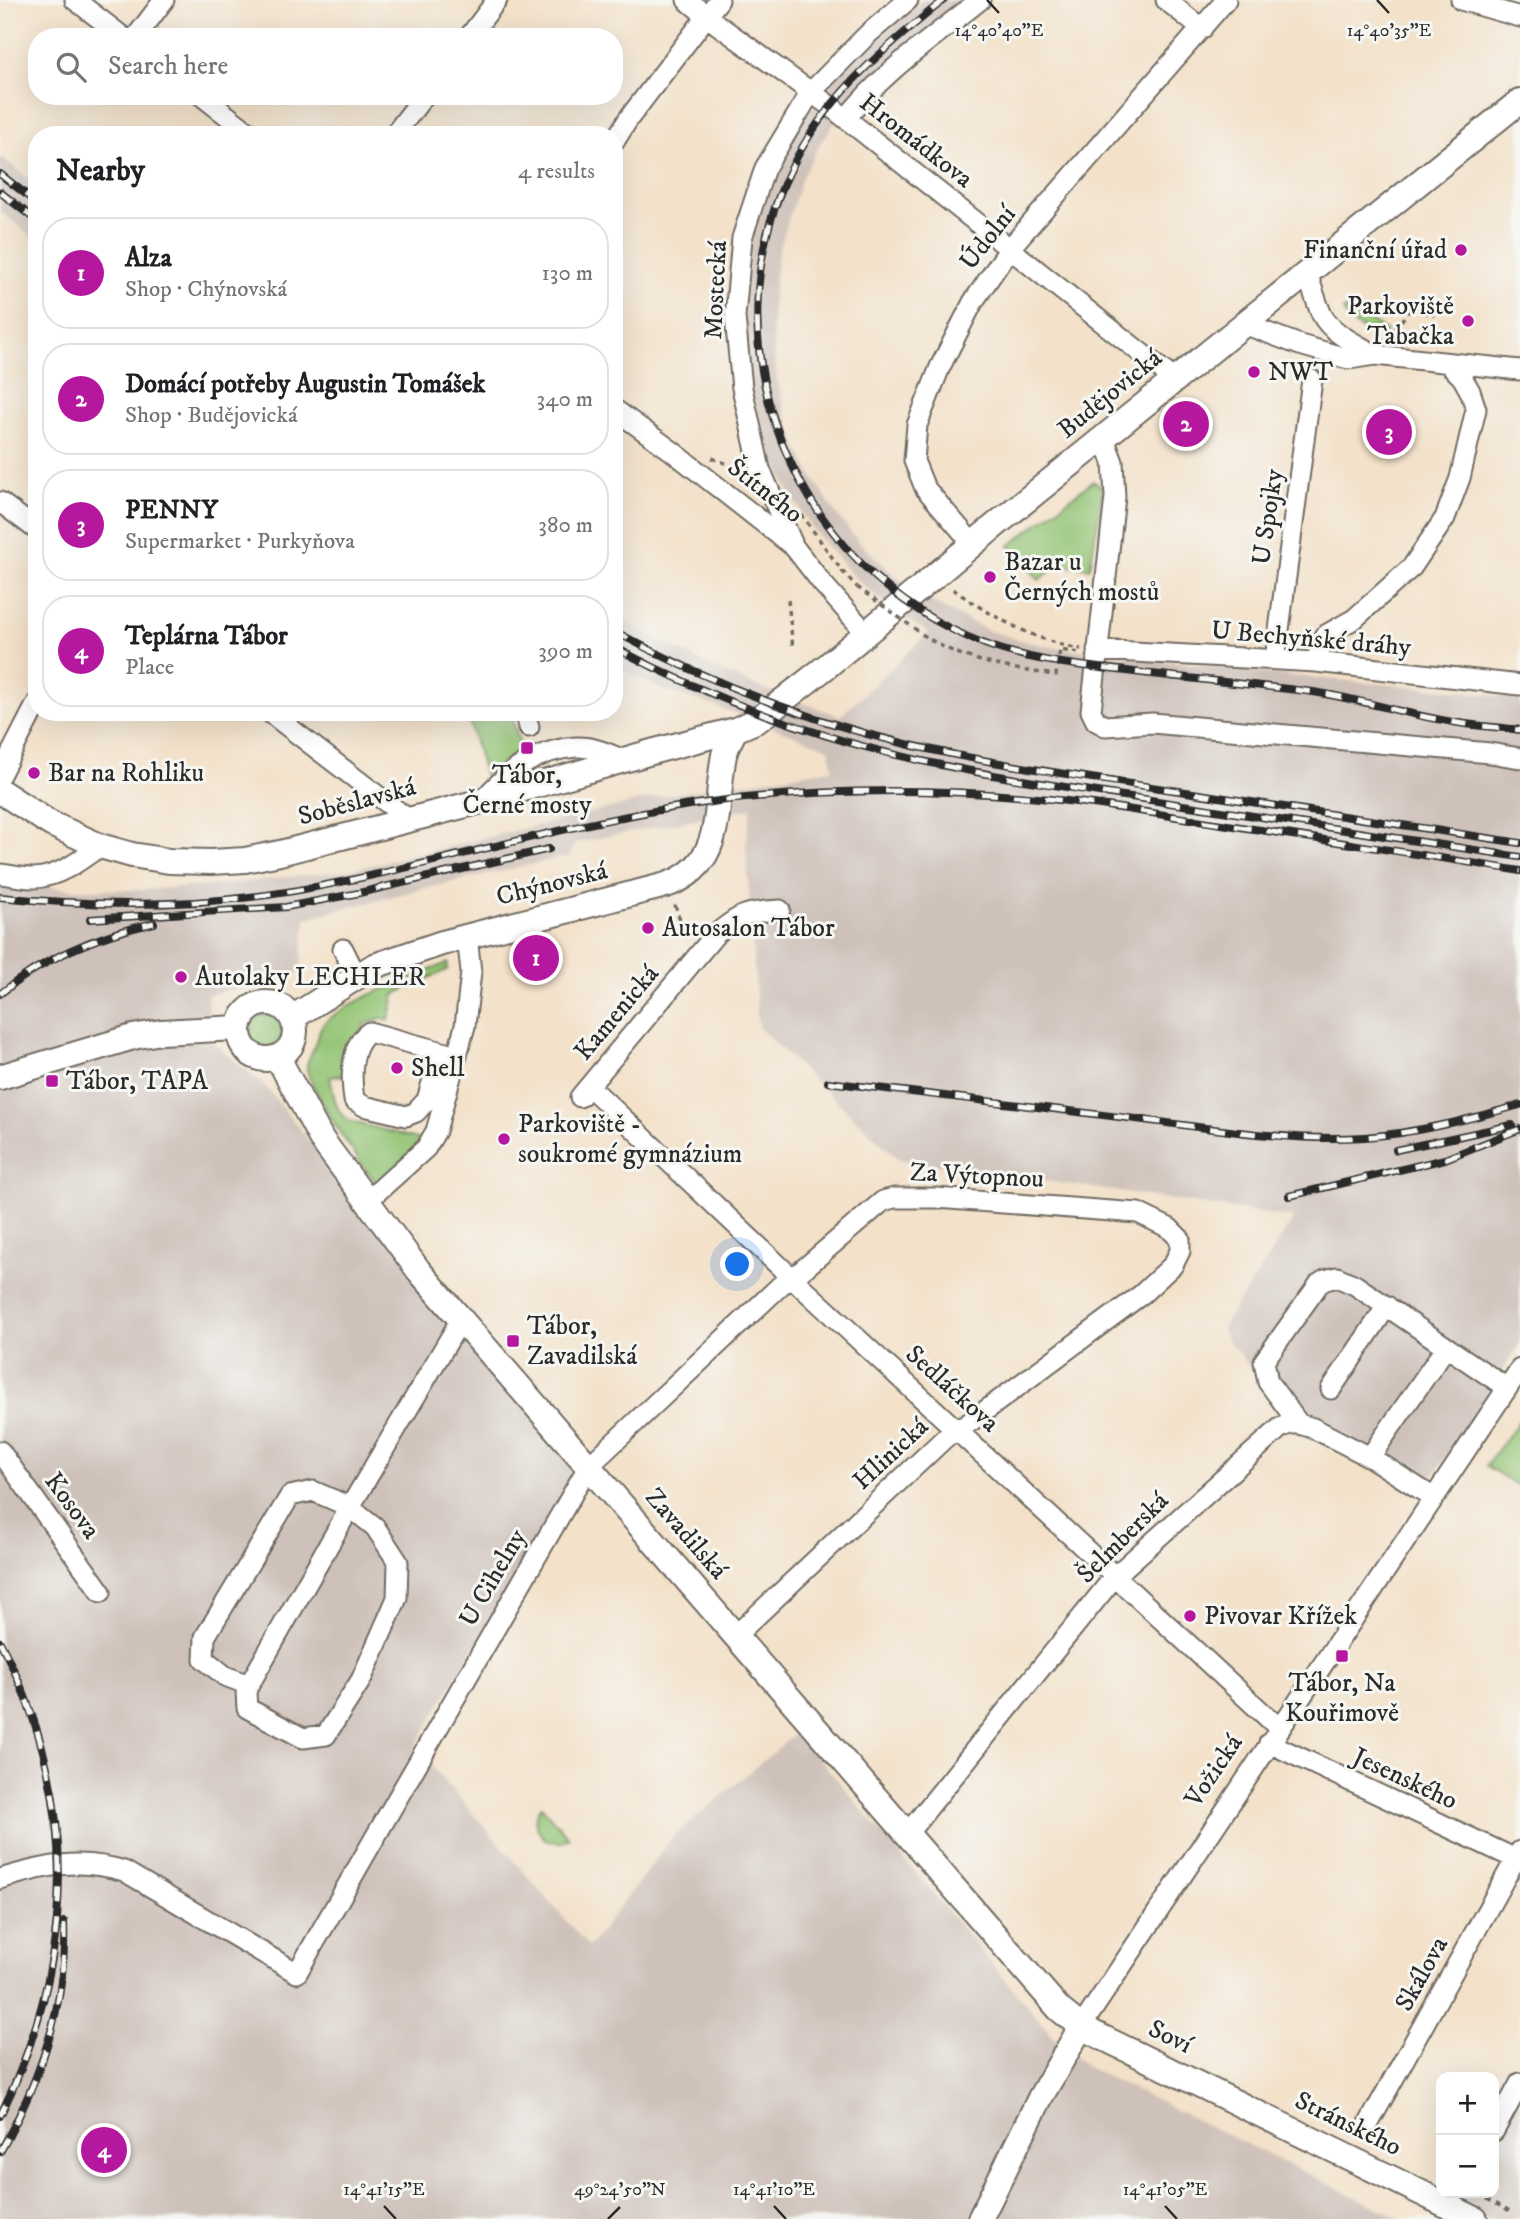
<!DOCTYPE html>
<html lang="en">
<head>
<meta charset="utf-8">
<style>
	body { margin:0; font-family:"IM FELL DW Pica",serif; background:#f2f2f2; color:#202124 }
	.controls { position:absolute; right:21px; bottom:21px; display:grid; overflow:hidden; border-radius:14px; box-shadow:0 7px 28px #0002 }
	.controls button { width:63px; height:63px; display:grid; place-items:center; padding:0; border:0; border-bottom:2px solid #e0e0e0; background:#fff; color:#202124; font:35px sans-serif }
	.you { position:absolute; left:738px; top:1265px; width:24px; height:24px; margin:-18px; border:5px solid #fff; border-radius:50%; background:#1a73e8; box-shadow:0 0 0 10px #1a73e833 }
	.badge { display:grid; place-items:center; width:46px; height:46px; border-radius:50%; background:#b5179e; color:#fff; font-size:23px; font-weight:700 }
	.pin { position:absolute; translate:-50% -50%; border:4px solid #fff; box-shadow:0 2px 7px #0006 }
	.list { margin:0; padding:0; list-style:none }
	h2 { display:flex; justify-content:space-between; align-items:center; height:91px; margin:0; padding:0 28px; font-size:30px }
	h2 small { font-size:23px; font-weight:400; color:#757577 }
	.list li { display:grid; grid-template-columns:46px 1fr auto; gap:21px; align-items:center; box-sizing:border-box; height:112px; margin:0 14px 14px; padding:0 14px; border:2px solid #e0e0e0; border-radius:28px }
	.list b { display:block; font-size:26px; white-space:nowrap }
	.list p { margin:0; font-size:23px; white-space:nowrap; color:#757577 }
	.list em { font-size:23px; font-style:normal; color:#757577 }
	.icon { flex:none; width:38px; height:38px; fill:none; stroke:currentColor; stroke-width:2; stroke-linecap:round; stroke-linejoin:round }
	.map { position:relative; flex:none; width:1520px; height:2219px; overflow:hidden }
	.search { position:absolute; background:#fff; box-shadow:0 7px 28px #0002; left:28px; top:28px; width:595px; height:77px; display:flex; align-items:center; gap:18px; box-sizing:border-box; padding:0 24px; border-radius:28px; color:#757577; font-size:26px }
	.panel { position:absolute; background:#fff; box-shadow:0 7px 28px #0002; left:28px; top:126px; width:595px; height:595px; border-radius:28px }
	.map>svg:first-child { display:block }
	.industrial { fill:#cec1b9 }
	.green { fill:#92c372; stroke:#5e774e; stroke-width:2 }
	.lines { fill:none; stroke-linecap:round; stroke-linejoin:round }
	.minor-casing { stroke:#716b62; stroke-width:23 }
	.major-casing { stroke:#716b62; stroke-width:28 }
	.path { stroke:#716b62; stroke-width:3.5; stroke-dasharray:5 5; stroke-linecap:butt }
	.minor { stroke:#fff; stroke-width:19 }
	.major { stroke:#fff; stroke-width:24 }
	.rail-casing { stroke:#2b2b2b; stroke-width:8 }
	.rail { stroke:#f6f6f2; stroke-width:5; stroke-dasharray:16; stroke-linecap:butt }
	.path-bridge { stroke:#716b62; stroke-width:3.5; stroke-dasharray:5 5; stroke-linecap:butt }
	.ticks { fill:none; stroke:#2b2b2b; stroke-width:2.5 }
	.poi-dot { fill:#b5179e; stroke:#f6f6f2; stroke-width:2.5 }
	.labels { text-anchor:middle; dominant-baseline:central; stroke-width:6; stroke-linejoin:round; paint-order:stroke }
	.street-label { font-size:26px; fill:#2b2b2b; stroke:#f6f6f2 }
	.poi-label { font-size:26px; fill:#2b2b2b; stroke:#f6f6f2; text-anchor:start }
	.ticks-label { font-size:18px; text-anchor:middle; fill:#2b2b2b; stroke:#f6f6f2; stroke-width:6; stroke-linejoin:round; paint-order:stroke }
</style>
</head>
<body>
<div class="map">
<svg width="1520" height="2219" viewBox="0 0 1520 2219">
	<rect width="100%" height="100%" fill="#f6f6f2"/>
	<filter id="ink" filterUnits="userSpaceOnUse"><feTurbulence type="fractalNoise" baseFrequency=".0143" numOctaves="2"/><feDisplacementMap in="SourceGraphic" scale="14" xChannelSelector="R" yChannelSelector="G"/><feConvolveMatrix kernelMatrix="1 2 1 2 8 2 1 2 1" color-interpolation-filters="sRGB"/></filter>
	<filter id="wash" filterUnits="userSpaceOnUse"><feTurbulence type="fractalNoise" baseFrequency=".00686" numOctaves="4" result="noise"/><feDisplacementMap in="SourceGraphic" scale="28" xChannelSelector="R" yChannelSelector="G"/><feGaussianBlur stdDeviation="1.57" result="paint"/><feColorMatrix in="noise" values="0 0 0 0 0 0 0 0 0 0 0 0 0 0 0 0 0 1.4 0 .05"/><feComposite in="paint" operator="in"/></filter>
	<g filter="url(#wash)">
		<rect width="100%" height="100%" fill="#f3e1c9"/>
		<path class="industrial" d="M923 0H967L841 114 821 142 802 177 779 249 775 277 772 308 773 347 777 380 786 415 798 448 815 481 837 515 859 542 894 575 933 603 990 631 1020 640 1051 647 1261 673 1459 691 1520 699V1343L1426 1487 1261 1380 1229 1342 1221 1329 1294 1218 898 1159 758 1027 746 844 751 808 575 843 569 856 422 889 306 918 300 972 207 995 212 1042 265 1086 579 1471 415 1747 589 1947 672 1838 797 1732 1056 2040 1087 2067 1401 2219H0V882L72 889 135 890 223 885 350 870 666 795 833 769 829 748 701 701 664 691 614 666V616L715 669 761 688 840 716 929 633 891 609 852 575 814 531 791 495 773 459 760 423 750 385 744 307 751 243 762 208 776 166 797 128 836 76Z
			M0 156 37 185V240L0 211Z
			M1520 2071V2219H1446L1459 2193H1494V2123Z"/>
		<path class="green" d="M1356 306 1372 322 1386 331 1385 334C1367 333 1351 327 1343 310Z
			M1093 481 1103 488 1090 568 1060 564 1039 580 1009 546Z
			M490 712H510L521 748 485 777 468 718Z
			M448 963V968L445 971 406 988 395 995 389 1020 381 1018 365 1024 343 1075 330 1077C334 1093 334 1112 349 1121L422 1140 378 1185C356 1157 337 1131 321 1100 316 1090 309 1080 307 1070 306 1062 310 1057 313 1050 317 1041 317 1032 323 1025 342 1002 419 974 448 963Z
			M250 1031a16 16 0 1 1 32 0a16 16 0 1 1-32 0Z
			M1520 1420V1487L1486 1466Z
			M541 1806 569 1838 561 1842 547 1841C537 1830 530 1820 541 1806Z"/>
	</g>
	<g filter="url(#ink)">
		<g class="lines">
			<g class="minor-casing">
				<path id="minor" d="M75 0 123 37
					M687 0 718 25 830 106 1175 380
					M1166 0 1202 29
					M1461 0 1520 17
					M136 37 164 0
					M469 37 497 0
					M202 96 252 135
					M846 119C882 72 934 37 980 0
					M394 135 424 96
					M614 142 629 118 719 0
					M1307 273C1312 287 1316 302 1322 315 1332 334 1357 344 1375 355
					M1244 324 1300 345 1349 359 1375 355 1520 370
					M614 409 672 451 794 547 822 583 866 633
					M1104 438 1113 462 1115 497 1091 711 1096 721 1105 726 1152 723 1490 753 1520 758
					M0 502 37 530
					M973 544 925 488 914 461 917 425 940 367 973 302 1010 248 1226 0
					M794 547 760 469 742 388 735 317 742 238 765 168 811 92 868 34 908 0
					M1097 650 1316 662 1520 685
					M1275 660 1312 380
					M1316 662 1324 636 1354 619 1412 567 1445 518 1460 478 1476 409 1470 391 1462 377 1448 363
					M269 712 408 819
					M525 712 529 727
					M0 775 37 703
					M482 801C507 772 536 750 576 747 593 746 609 754 624 760
					M0 874C11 875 23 878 34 878 59 877 81 860 100 846
					M343 949 357 977
					M441 1052 427 1100 416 1112 406 1116 364 1106 354 1100C351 1079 349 1047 369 1032L457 1056
					M590 1087 792 1278 1279 1728
					M580 1097 715 935C741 913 747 912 780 910
					M366 1202 426 1148 436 1131 465 1026 471 972 467 936
					M1331 1389 1387 1306
					M1299 1424 1268 1382 1264 1361 1319 1284 1325 1280 1337 1277 1355 1285 1507 1388
					M0 1451 101 1592
					M1370 1457 1446 1347
					M249 1685 225 1676 204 1659 205 1637 290 1496 313 1491 350 1507 375 1527 398 1562 397 1598 361 1680 326 1735 303 1738 247 1708 246 1691 249 1685 340 1525 350 1507 453 1333 460 1320
					M1269 1743 1520 1861
					M907 1834 1115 1576 1280 1428 1289 1424H1299L1313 1428 1370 1457 1434 1498
					M0 1879C44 1866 78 1857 124 1871L297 1973 588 1467 781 1285 800 1272 883 1201 894 1198H936L1138 1213 1169 1228 1180 1239V1251L1173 1265 1142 1294 966 1425 946 1437 735 1636
					M1081 2027 1520 1369
					M1369 2123 1520 1851
					M1494 2131 1520 2083"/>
			</g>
			<g class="major-casing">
				<path id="major" d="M0 791 51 824 100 846 132 855 169 861 211 862 245 860 280 853 482 801 655 751 735 730 758 720 827 666 998 523 1520 101
					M239 1031a28 28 0 1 1 56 0a28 28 0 1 1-56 0Z
					M292 1018 374 966 442 943 666 885C727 865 714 804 724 755 726 747 731 738 735 730
					M278 1058 322 1140 419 1271 1059 2009 1081 2027 1475 2219
					M0 1077 133 1037 161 1032 238 1028
					M980 2219 1041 2096 1081 2027"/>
			</g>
			<path class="path" d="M1395 329 1411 308 1418 309 1434 316
				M712 458 741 469
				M801 514 842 571 857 587
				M953 589C987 614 1039 643 1081 649
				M788 600 793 649
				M922 634C959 661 1011 669 1056 675L1060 650 1079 653
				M675 905 687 940
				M1487 2199 1510 2211"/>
			<use href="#minor" class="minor"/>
			<use href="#major" class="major"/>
			<g class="rail-casing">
				<path id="rail" d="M944 0C887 46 832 91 797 157 698 341 793 571 985 644 1028 660 1073 665 1118 670 1183 678 1248 684 1313 692 1361 699 1406 715 1453 722 1475 726 1498 727 1520 730
					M0 174 37 203
					M0 192 37 221
					M614 631C720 689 838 732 956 755 1032 770 1109 781 1186 792 1297 809 1409 826 1520 843
					M614 647C715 701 828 742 941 765 1017 781 1094 791 1170 803 1287 821 1403 839 1520 857
					M0 897C96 907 197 907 293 891 445 865 592 813 746 798 861 787 979 789 1093 804 1149 812 1205 822 1261 830 1347 844 1434 856 1520 871
					M90 919 286 907 359 893 549 849
					M0 994C44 958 99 935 154 923
					M828 1082C934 1095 1039 1107 1144 1120 1217 1129 1291 1142 1365 1137 1418 1133 1469 1119 1520 1105
					M1396 1150 1512 1125
					M1289 1196 1445 1159 1520 1129
					M0 1642C81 1795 76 1962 0 2116
					M0 2152C40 2081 67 2005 64 1922"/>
			</g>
			<use href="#rail" class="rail"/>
			<path class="path-bridge" d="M857 587 922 634"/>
		</g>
	</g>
	<path class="ticks" d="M987 0 999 13M1377 0 1389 13M384 2206 396 2219M774 2206 786 2219M1165 2206 1177 2219M608 2219 620 2207"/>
	<g class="poi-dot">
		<circle cx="1461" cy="250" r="7"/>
		<circle cx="1468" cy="321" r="7"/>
		<circle cx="1254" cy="372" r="7"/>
		<circle cx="990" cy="577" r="7"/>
		<rect x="520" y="741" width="14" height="14" rx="3.5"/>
		<circle cx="34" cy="773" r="7"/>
		<circle cx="648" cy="928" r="7"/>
		<circle cx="181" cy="977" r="7"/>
		<circle cx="397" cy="1068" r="7"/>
		<rect x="45" y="1074" width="14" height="14" rx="3.5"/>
		<circle cx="504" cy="1139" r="7"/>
		<rect x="506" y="1334" width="14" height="14" rx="3.5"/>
		<circle cx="1190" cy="1616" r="7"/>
		<rect x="1335" y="1649" width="14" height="14" rx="3.5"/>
	</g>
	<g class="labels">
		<g class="street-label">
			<text transform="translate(916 141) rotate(38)">Hromádkova</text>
			<text transform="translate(988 238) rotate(-52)">Údolní</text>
			<text transform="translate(716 290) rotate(-87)">Mostecká</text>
			<text transform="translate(1110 394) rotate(-39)">Budějovická</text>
			<text transform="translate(765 491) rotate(38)">Štítného</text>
			<text transform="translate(1268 517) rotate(-82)">U Spojky</text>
			<text transform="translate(1311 639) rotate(5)">U Bechyňské dráhy</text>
			<text transform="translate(357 802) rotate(-15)">Soběslavská</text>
			<text transform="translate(552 884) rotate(-14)">Chýnovská</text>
			<text transform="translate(617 1013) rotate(-50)">Kamenická</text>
			<text transform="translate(977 1176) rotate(3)">Za Výtopnou</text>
			<text transform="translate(952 1389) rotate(42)">Sedláčkova</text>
			<text transform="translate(891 1454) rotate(-43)">Hlinická</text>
			<text transform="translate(72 1506) rotate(54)">Kosova</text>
			<text transform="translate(686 1534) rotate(49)">Zavadilská</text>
			<text transform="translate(1123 1538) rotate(-45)">Šelmberská</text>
			<text transform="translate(493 1578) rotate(-60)">U Cihelny</text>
			<text transform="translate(1214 1771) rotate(-56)">Vožická</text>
			<text transform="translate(1405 1779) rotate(25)">Jesenského</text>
			<text transform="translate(1422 1974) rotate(-61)">Skálova</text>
			<text transform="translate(1170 2037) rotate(26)">Soví</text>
			<text transform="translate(1348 2124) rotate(26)">Stránského</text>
		</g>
		<g class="poi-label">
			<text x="1447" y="250" text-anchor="end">Finanční úřad</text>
			<text x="1454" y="306" text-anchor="end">Parkoviště<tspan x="1454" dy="30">Tabačka</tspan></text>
			<text x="1268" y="372">NWT</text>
			<text x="1004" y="562">Bazar u<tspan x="1004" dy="30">Černých mostů</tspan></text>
			<text x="48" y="773">Bar na Rohliku</text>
			<text x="527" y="775" text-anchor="middle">Tábor,<tspan x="527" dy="30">Černé mosty</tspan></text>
			<text x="662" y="928">Autosalon Tábor</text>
			<text x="195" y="977">Autolaky LECHLER</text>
			<text x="411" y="1068">Shell</text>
			<text x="66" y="1081">Tábor, TAPA</text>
			<text x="518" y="1124">Parkoviště -<tspan x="518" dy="30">soukromé gymnázium</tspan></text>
			<text x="527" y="1326">Tábor,<tspan x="527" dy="30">Zavadilská</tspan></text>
			<text x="1204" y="1616">Pivovar Křížek</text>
			<text x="1342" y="1683" text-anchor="middle">Tábor, Na<tspan x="1342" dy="30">Kouřimově</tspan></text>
		</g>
	</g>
	<g class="ticks-label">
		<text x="999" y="36">14°40'40"E</text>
		<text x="1389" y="36">14°40'35"E</text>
		<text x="384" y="2195">14°41'15"E</text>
		<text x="774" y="2195">14°41'10"E</text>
		<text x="1165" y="2195">14°41'05"E</text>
		<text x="620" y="2195">49°24'50"N</text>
	</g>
</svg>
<div class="controls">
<button>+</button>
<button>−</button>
</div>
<div class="you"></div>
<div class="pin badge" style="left:536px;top:958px">1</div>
<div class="pin badge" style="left:1186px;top:424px">2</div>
<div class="pin badge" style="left:1389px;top:432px">3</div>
<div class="pin badge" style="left:104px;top:2150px">4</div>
<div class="search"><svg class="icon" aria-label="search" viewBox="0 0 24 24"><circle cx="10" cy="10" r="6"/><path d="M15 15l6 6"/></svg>Search here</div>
<section class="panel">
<h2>Nearby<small>4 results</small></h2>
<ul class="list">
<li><span class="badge">1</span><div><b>Alza</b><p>Shop · Chýnovská</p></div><em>130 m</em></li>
<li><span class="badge">2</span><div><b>Domácí potřeby Augustin Tomášek</b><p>Shop · Budějovická</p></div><em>340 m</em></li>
<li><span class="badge">3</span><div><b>PENNY</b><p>Supermarket · Purkyňova</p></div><em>380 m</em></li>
<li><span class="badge">4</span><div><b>Teplárna Tábor</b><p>Place</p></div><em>390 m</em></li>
</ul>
</section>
</div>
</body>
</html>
